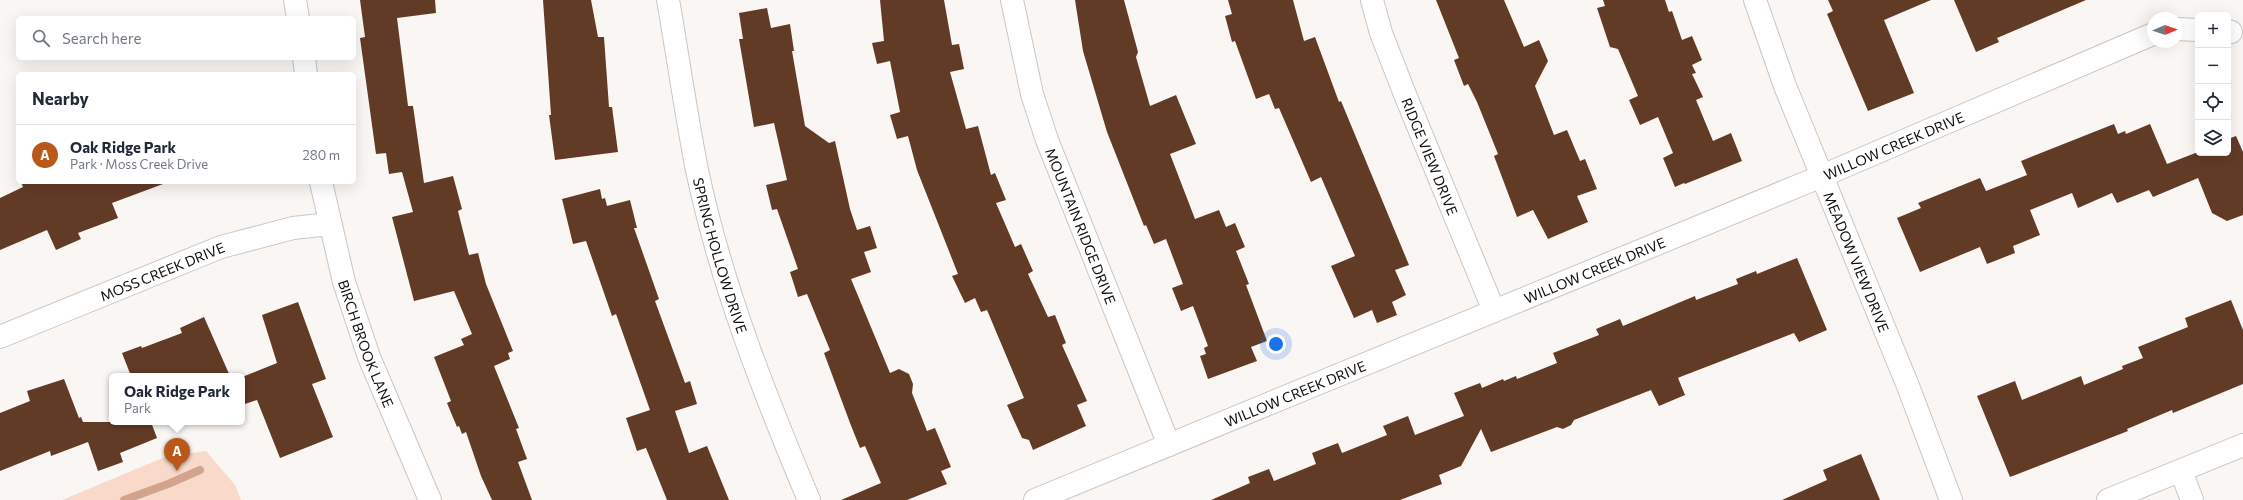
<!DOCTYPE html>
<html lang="en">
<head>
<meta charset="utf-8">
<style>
	body { margin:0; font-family:Commissioner,sans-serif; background:#f2f2f3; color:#1f2937 }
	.controls { position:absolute; right:12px; top:12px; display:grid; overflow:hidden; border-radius:6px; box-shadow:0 4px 16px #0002 }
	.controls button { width:36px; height:36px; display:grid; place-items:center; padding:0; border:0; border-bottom:1px solid #e0e1e3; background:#fff; color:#1f2937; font:20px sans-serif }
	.compass { position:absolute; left:2147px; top:12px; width:36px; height:36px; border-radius:50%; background:#fff; box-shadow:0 4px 16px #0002; rotate:88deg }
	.you { position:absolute; left:1276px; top:344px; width:14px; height:14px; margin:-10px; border:3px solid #fff; border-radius:50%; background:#1a73e8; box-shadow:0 0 0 6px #1a73e833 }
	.badge { display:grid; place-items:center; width:26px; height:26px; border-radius:50%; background:#ba581a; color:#fff; font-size:13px; font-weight:700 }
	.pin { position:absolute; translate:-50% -33px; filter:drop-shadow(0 1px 2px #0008) }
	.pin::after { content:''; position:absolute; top:21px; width:14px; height:12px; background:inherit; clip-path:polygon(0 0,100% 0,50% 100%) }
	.popup { position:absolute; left:109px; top:373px; width:136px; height:52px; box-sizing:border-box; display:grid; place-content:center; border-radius:6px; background:#fff; filter:drop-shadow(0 1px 3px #0005); font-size:13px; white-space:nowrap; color:#747a83 }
	.popup b { font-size:15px; color:#1f2937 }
	.popup::after { content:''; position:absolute; left:50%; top:100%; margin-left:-8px; border:8px solid transparent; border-top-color:#fff }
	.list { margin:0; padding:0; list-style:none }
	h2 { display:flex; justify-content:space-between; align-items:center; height:52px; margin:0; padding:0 16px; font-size:17px }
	h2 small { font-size:13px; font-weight:400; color:#747a83 }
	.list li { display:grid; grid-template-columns:26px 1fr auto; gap:12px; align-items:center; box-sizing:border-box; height:60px; padding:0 16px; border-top:1px solid #e0e1e3 }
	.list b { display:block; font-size:15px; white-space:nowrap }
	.list p { margin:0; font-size:13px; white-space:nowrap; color:#747a83 }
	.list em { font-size:13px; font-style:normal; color:#747a83 }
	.icon { flex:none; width:22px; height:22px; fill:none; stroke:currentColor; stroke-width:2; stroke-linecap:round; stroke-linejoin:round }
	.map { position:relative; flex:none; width:2243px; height:500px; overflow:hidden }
	.search { position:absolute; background:#fff; box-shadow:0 4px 16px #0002; left:16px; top:16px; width:340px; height:44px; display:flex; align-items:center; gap:10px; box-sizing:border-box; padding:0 14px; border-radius:6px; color:#747a83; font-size:15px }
	.panel { position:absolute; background:#fff; box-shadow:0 4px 16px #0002; left:16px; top:72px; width:340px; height:112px; border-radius:6px }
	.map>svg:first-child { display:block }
	.green { fill:#f8d9ca }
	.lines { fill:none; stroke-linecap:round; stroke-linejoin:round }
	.stream { stroke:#d3a48d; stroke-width:8 }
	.building { fill:#623b26 }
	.street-casing { stroke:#c9c6c4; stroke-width:24 }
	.street { stroke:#fff; stroke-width:22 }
	.labels { text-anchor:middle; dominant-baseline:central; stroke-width:4; stroke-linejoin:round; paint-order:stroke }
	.street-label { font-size:14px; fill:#100f0e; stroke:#f9f6f4 }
</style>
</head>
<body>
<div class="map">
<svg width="2243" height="500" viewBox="0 0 2243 500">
	<rect width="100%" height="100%" fill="#f9f6f4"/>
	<path class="green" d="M206 451 235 485 241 500H62L165 457Z"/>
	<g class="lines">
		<path class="stream" d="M124 500 168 484 200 470"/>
	</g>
	<path class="building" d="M360 0H435L436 13 397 18 408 106H413L424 183 453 176 462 209 458 211 469 255 478 253 486 284 513 351 508 353 510 359 494 366 519 428 516 429 527 459 518 462 532 500H492L481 476 466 432 462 434 459 426 457 427 447 403 451 401 434 357 464 345 461 339 472 334 454 291 414 301 392 217 413 212 402 172 389 174 386 153 376 154 360 38 365 37Z
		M543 0H591L598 37H604L609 107H612L618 152 555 160 549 115H551Z
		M880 0H944L952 45 959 44 964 69 950 72 966 129 978 126 991 175 995 173 1006 200 996 203 1015 247 1021 244 1033 271 1028 274 1048 317 1055 315 1066 343 1062 345 1087 401 1077 405 1086 426 1033 450 1029 440 1022 438 1007 405 1024 398 987 310 981 312 975 298 965 303 952 276 958 274 917 170 908 136 897 139 890 115 900 112 890 61 877 64 872 43 884 41Z
		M1075 0H1124L1138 52 1136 57 1150 106 1176 95 1196 144 1170 154 1195 219 1219 210 1226 227 1235 223 1245 247 1236 251 1249 284 1246 285 1267 341 1251 347 1257 361 1208 379 1200 356 1206 354 1204 348 1208 346 1193 306 1181 311 1172 288 1183 284 1166 239 1154 244 1146 225 1144 226 1107 132 1083 51Z
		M1228 0H1293L1304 41 1315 37 1339 102 1341 101 1409 265 1395 270 1406 295 1392 302 1397 315 1377 323 1372 310 1354 318 1331 266 1355 256 1321 177 1311 182 1279 108 1275 109 1269 94 1256 99 1235 41 1232 42 1225 16 1232 14Z
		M1436 0H1504L1524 47 1539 40 1548 61 1535 86 1554 135 1567 130 1580 161 1585 159 1597 189 1577 196 1588 222 1548 239 1533 210 1517 217 1494 156 1498 154 1477 102 1468 84 1464 86 1454 60 1459 58Z
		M1603 0H1665L1669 12 1672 11 1682 40 1692 36 1702 60 1692 65 1696 73 1692 74 1703 97 1696 100 1713 141 1731 133 1742 161 1685 184 1684 183 1675 187 1663 158 1673 153 1658 117 1640 125 1629 100 1638 96 1618 49 1610 47 1597 8 1605 6Z
		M1828 0H1931L1884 20 1914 93 1868 111 1827 14 1833 11Z
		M1954 0H2086L1997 38 1999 42 1976 52Z
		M767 8 771 28 790 24 794 51H792L805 126 829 143 835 141 850 209 857 230 870 226 877 248 864 252 871 272 851 279 890 373 899 369 909 374 913 384 912 393 927 431 935 428 951 467 941 471 947 484 907 500H841L881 483 865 446 860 448 850 423 824 353 830 350 807 294 798 297 790 272 798 269 777 209 772 210 766 185 787 180 774 123 754 127 739 39H743L739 13Z
		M2114 124 2118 134 2125 131 2126 134 2150 124 2167 164 2198 152 2228 153V139L2236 136 2243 152V215L2227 221 2212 213 2198 178 2153 197 2149 190 2117 203 2112 193 2078 208 2072 193 2030 210 2040 235 2013 246 2015 253 1987 264 1980 247 1920 272 1897 218 1921 208 1918 203 1980 178 1986 191 2027 175 2021 161Z
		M21 182H163V184L112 203 118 218 78 233 81 239 56 250 47 230 0 250V198L23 187Z
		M600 189 602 199 605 198 607 206 630 200 637 228H634L659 299 655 301 685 383 690 381 697 404 675 411 689 453 707 446 729 500H667L646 448 637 451 626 418 650 410 616 314 612 316 586 241 573 244 562 199Z
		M1797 258 1827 330 1799 342 1794 333 1680 377 1678 378 1685 395 1659 406 1651 390 1574 420 1571 425 1563 429 1557 427 1491 452 1481 429 1461 466 1439 475 1442 484 1400 500H1211L1250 483 1248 477 1269 469 1274 481 1316 464 1312 453 1338 443 1342 453 1387 435 1383 426 1408 416 1415 435 1464 416 1454 393 1480 383 1482 388 1503 379 1504 381 1516 376 1517 379 1557 363 1553 353 1599 335 1596 329 1620 319 1623 326 1695 296 1696 300 1738 284 1736 279 1756 271 1757 274Z
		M2231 300 2243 330V384L2173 413 2172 410 2127 429 2128 431 2010 477 1977 396 2015 381 2022 400 2081 376 2084 385 2123 369 2122 366 2143 358 2138 347 2188 327 2185 318Z
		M298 302 326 379 312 384 333 437 280 458 257 400 242 405V377L277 363 262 315Z
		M204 317 230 376H131L122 353 141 346 142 348 182 333 180 328Z
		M64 379 79 418 81 417 83 422H151L157 438 120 453 123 462 98 471 88 442 51 456 50 451 0 471V413L30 401 27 391Z
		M1861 454 1880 500H1782L1827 480 1823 470Z"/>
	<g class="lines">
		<g class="street-casing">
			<g id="street">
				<path d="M295 0 298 18"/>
				<path id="s1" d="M668 0C678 57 686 114 697 170 721 284 764 393 809 500"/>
				<path id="s2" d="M1012 0 1032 94 1047 140 1169 445"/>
				<path id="s3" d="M1372 0 1381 33 1406 97 1494 311"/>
				<path id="s4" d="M1755 0 1785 86 1908 386 1951 500"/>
				<path d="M2177 29 2198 30"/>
				<path d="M2228 31 2231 32"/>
				<path d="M304 58 306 74"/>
				<path id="s5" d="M321 182 344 282 369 357 430 500"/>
				<path id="s6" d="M0 337 221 247 293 228 330 224"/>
				<path d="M2181 471 2192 500"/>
				<path id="s7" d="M1035 500 1822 176 2153 34"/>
				<path d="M2108 500 2243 445"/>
			</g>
		</g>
		<use href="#street" class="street"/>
	</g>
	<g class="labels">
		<g class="street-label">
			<text stroke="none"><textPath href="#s7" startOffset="929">WILLOW CREEK DRIVE</textPath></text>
			<text stroke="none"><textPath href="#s3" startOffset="167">RIDGE VIEW DRIVE</textPath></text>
			<text stroke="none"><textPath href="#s2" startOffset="237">MOUNTAIN RIDGE DRIVE</textPath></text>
			<text stroke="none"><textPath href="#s1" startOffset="261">SPRING HOLLOW DRIVE</textPath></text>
			<text stroke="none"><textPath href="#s4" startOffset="281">MEADOW VIEW DRIVE</textPath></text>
			<text stroke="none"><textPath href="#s7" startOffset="605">WILLOW CREEK DRIVE</textPath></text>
			<text stroke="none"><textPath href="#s6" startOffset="175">MOSS CREEK DRIVE</textPath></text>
			<text stroke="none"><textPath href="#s5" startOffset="168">BIRCH BROOK LANE</textPath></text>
			<text stroke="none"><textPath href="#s7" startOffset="281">WILLOW CREEK DRIVE</textPath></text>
		</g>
	</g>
</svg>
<div class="controls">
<button>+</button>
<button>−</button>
<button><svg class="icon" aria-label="locate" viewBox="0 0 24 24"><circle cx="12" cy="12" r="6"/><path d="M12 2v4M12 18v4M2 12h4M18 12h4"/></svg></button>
<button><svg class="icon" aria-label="layers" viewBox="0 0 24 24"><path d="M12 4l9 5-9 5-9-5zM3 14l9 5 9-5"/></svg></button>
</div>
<svg class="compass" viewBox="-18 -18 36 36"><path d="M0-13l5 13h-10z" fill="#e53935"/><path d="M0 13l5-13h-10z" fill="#747a83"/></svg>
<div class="you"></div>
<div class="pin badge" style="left:177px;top:471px">A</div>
<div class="popup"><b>Oak Ridge Park</b>Park</div>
<div class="search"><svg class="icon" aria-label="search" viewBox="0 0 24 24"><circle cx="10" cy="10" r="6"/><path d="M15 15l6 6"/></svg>Search here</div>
<section class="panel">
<h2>Nearby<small></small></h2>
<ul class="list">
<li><span class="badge">A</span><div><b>Oak Ridge Park</b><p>Park · Moss Creek Drive</p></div><em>280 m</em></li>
</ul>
</section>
</div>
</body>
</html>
